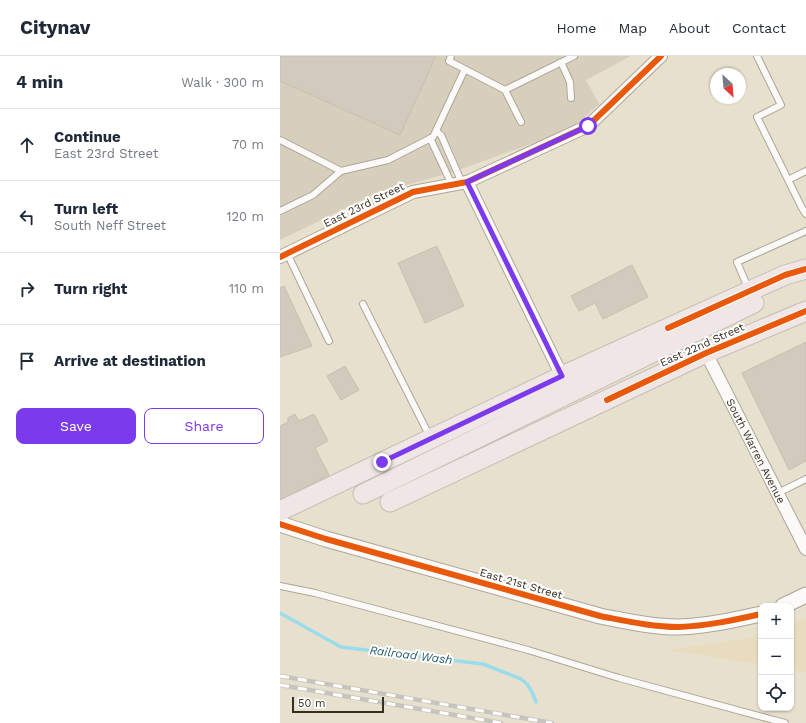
<!DOCTYPE html>
<html lang="en">
<head>
<meta charset="utf-8">
<style>
	body { margin:0; font-family:"Work Sans",sans-serif; background:#f2f2f3; color:#1f2937 }
	.controls { position:absolute; right:12px; bottom:12px; display:grid; overflow:hidden; border-radius:8px; box-shadow:0 1px 3px #0004 }
	.controls button { width:36px; height:36px; display:grid; place-items:center; padding:0; border:0; border-bottom:1px solid #e0e1e3; background:#fff; color:#1f2937; font:20px sans-serif }
	.compass { position:absolute; left:430px; top:12px; width:36px; height:36px; border-radius:50%; background:#fff; box-shadow:0 1px 3px #0004; rotate:154deg }
	.scale { position:absolute; left:12px; bottom:10px; width:92px; box-sizing:border-box; padding-left:4px; border:2px solid #342f22; border-top:0; font-size:11px; line-height:14px; white-space:nowrap; color:#342f22; -webkit-text-stroke:3px #fff; paint-order:stroke }
	.stop { position:absolute; width:12px; height:12px; margin:-9px; border:3px solid #7c3aed; border-radius:50%; background:#fff }
	.stop.end { background:#7c3aed; border-color:#fff; box-shadow:0 1px 4px #0008 }
	.list { margin:0; padding:0; list-style:none }
	h2 { display:flex; justify-content:space-between; align-items:center; height:52px; margin:0; padding:0 16px; font-size:17px }
	h2 small { font-size:13px; font-weight:400; color:#747a83 }
	.list li { display:grid; grid-template-columns:26px 1fr auto; gap:12px; align-items:center; box-sizing:border-box; height:72px; padding:0 16px; border-top:1px solid #e0e1e3 }
	.list b { display:block; font-size:15px; white-space:nowrap }
	.list p { margin:0; font-size:13px; white-space:nowrap; color:#747a83 }
	.list em { font-size:13px; font-style:normal; color:#747a83 }
	.actions { display:flex; gap:8px; padding:12px 16px }
	.actions a { flex:1; padding:9px 0; border:1px solid #7c3aed; border-radius:8px; text-align:center; font-size:14px; color:#7c3aed }
	.actions .main { background:#7c3aed; color:#fff }
	.icon { flex:none; width:22px; height:22px; fill:none; stroke:currentColor; stroke-width:2; stroke-linecap:round; stroke-linejoin:round }
	.map { position:relative; flex:none; width:526px; height:667px; overflow:hidden }
	header { display:flex; align-items:center; gap:24px; box-sizing:border-box; height:56px; padding:0 20px; background:#fff; border-bottom:1px solid #e0e1e3 }
	header strong { font-size:19px }
	nav { display:flex; gap:22px; margin-inline-start:auto; font-size:14px }
	main { display:flex }
	aside { flex:1; background:#fff }
	.map>svg:first-child { display:block }
	.commercial { fill:#d8cebc }
	.built { fill:#e9dcbe }
	.lines { fill:none; stroke-linecap:round; stroke-linejoin:round }
	.stream { stroke:#9bdcec; stroke-width:3.5 }
	.building { fill:#d3cabe; stroke:#c8bfb3 }
	.service-casing { stroke:#aca698; stroke-width:8 }
	.minor-casing { stroke:#aca698; stroke-width:14 }
	.tertiary-casing { stroke:#aca698; stroke-width:17 }
	.primary-casing { stroke:#c2bfb5; stroke-width:21 }
	.service { stroke:#fbfaf8; stroke-width:6 }
	.minor { stroke:#fbfaf8; stroke-width:12 }
	.tertiary { stroke:#fbfaf8; stroke-width:15 }
	.primary { stroke:#f0e6e5; stroke-width:19 }
	.rail-casing { stroke:#c6c4bf; stroke-width:4.5 }
	.rail { stroke:#fff; stroke-width:3; stroke-dasharray:9; stroke-linecap:butt }
	.cycleway-casing { stroke:#fff; stroke-width:8 }
	.cycleway { stroke:#e8590c; stroke-width:6 }
	.route { stroke:#7c3aed; stroke-width:5 }
	.labels { text-anchor:middle; dominant-baseline:central; stroke-width:4; stroke-linejoin:round; paint-order:stroke }
	.street-label { font-size:11px; fill:#342f22; stroke:#fff }
	.water-label { font-size:12px; font-style:italic; fill:#255b6b; stroke:#fff }
</style>
</head>
<body>
<header>
<strong>Citynav</strong>
<nav><a>Home</a><a>Map</a><a>About</a><a>Contact</a></nav>
</header>
<main>
<aside>
<h2>4 min<small>Walk · 300 m</small></h2>
<ul class="list">
<li><svg class="icon" aria-label="ahead" viewBox="0 0 24 24"><path d="M12 20V5M6 11l6-6 6 6"/></svg><div><b>Continue</b><p>East 23rd Street</p></div><em>70 m</em></li>
<li><svg class="icon" aria-label="left" viewBox="0 0 24 24"><path d="M17 20v-9H6M10 6l-5 5 5 5"/></svg><div><b>Turn left</b><p>South Neff Street</p></div><em>120 m</em></li>
<li><svg class="icon" aria-label="right" viewBox="0 0 24 24"><path d="M7 20v-9h11M14 6l5 5-5 5"/></svg><div><b>Turn right</b></div><em>110 m</em></li>
<li><svg class="icon" aria-label="arrive" viewBox="0 0 24 24"><path d="M6 21V4h12l-3 4 3 4H6"/></svg><div><b>Arrive at destination</b></div></li>
</ul>
<div class="actions"><a class="main">Save</a><a>Share</a></div>
</aside>
<div class="map">
<svg width="526" height="667" viewBox="0 0 526 667">
	<rect width="100%" height="100%" fill="#e7e0cd"/>
	<path class="commercial" d="M0 0H351L306 24 319 48 290 74 167 118 96 137 0 184Z"/>
	<path class="built" d="M526 562V616L511 614V568Z
		M481 578V609L390 594 469 582Z"/>
	<g class="lines">
		<path class="stream" d="M0 557 61 591 203 608 241 623 247 628 252 636 256 646"/>
	</g>
	<path class="building" d="M0 0H156L120 79 0 25Z
		M157 190 184 250 145 267 118 207Z
		M352 209 368 241 323 263 315 247 299 255 291 240Z
		M4 230 32 290 0 301V232Z
		M526 286V405L509 414 462 317Z
		M65 310 79 334 61 344 47 320Z
		M15 358 19 365 34 358 48 385 35 392 49 419 1 444 0 441V370L8 366V362Z"/>
	<g class="lines">
		<g class="service-casing">
			<path id="service" d="M171 0 169 5 225 34 294 0
				M477 0 501 49 477 61 522 152 526 158
				M281 6 290 26 291 42
				M225 34 241 66
				M156 75 161 79 182 127
				M150 82 172 129
				M0 84 61 115 33 139 0 155
				M61 115 108 104 153 81 185 13
				M508 124 526 115
				M7 197 49 285
				M469 234 457 206 526 175
				M83 248 150 381
				M498 437 526 423
				M0 530 35 537 248 594 339 622 505 667"/>
		</g>
		<g class="minor-casing">
			<g id="minor">
				<path d="M187 126 282 320"/>
				<path d="M0 201 133 136 187 126 308 70 381 0"/>
				<path id="s1" d="M426 297 526 493"/>
			</g>
		</g>
		<g class="tertiary-casing">
			<path id="tertiary" d="M0 468 46 483 320 560C346 565 372 571 399 571 427 570 454 564 481 558
				M503 550 526 539"/>
		</g>
		<g class="primary-casing">
			<path id="primary" d="M83 438 474 247
				M110 446 426 297 526 255
				M0 455 282 320 505 219 526 213"/>
		</g>
		<use href="#service" class="service"/>
		<use href="#minor" class="minor"/>
		<use href="#tertiary" class="tertiary"/>
		<use href="#primary" class="primary"/>
		<g class="rail-casing">
			<path id="rail" d="M0 620 272 667
				M0 629 221 667"/>
		</g>
		<use href="#rail" class="rail"/>
		<g class="cycleway-casing">
			<path id="cycleway" d="M0 201 133 136 187 126 308 70 381 0
				M388 272 505 219 526 213
				M327 344 426 297 526 255
				M0 468 46 483 320 560C346 565 372 571 399 571 427 570 454 564 481 558"/>
		</g>
		<use href="#cycleway" class="cycleway"/>
	</g>
	<g class="lines">
		<path class="route" d="M102 406 282 320 187 126 308 70"/>
	</g>
	<g class="labels">
		<g class="street-label">
			<text transform="translate(84 149) rotate(-26)">East 23rd Street</text>
			<text transform="translate(422 289) rotate(-24)">East 22nd Street</text>
			<text stroke="none"><textPath href="#s1" startOffset="110">South Warren Avenue</textPath></text>
			<text transform="translate(241 528) rotate(16)">East 21st Street</text>
		</g>
		<g class="water-label">
			<text transform="translate(131 599) rotate(7)">Railroad Wash</text>
		</g>
	</g>
</svg>
<div class="controls">
<button>+</button>
<button>−</button>
<button><svg class="icon" aria-label="locate" viewBox="0 0 24 24"><circle cx="12" cy="12" r="6"/><path d="M12 2v4M12 18v4M2 12h4M18 12h4"/></svg></button>
</div>
<svg class="compass" viewBox="-18 -18 36 36"><path d="M0-13l5 13h-10z" fill="#e53935"/><path d="M0 13l5-13h-10z" fill="#747a83"/></svg>
<div class="scale">50 m</div>
<div class="stop" style="left:308px;top:70px"></div>
<div class="stop end" style="left:102px;top:406px"></div>
</div>
</main>
</body>
</html>
